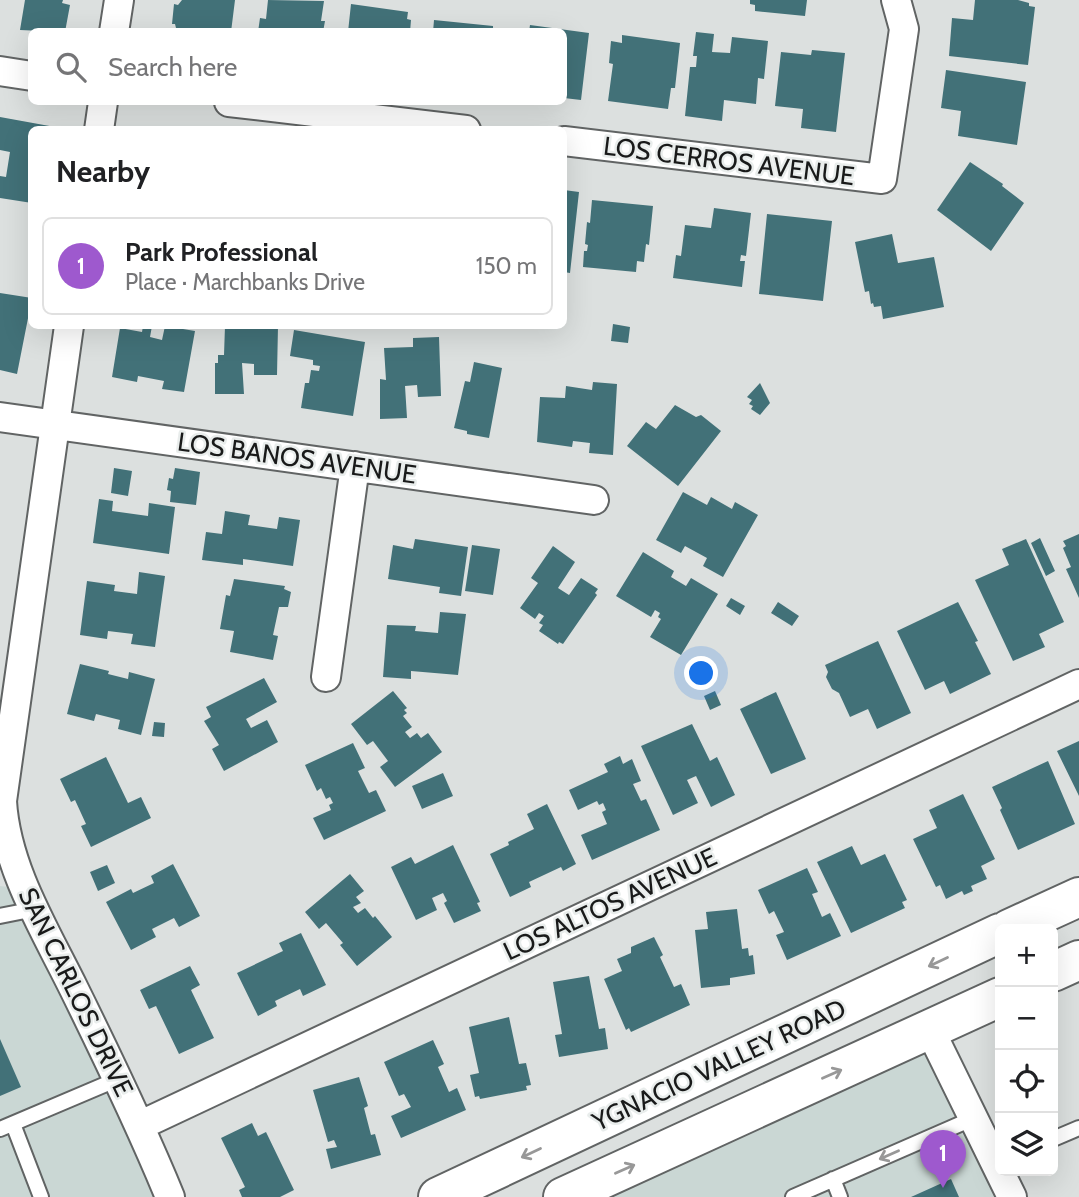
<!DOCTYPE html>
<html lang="en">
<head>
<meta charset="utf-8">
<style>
	body { margin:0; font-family:Cabin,sans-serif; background:#f6f6f6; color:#202124 }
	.controls { position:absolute; right:21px; bottom:21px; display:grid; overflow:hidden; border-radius:10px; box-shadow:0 7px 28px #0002 }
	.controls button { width:63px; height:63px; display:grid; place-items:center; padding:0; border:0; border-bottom:2px solid #e0e0e0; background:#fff; color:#202124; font:35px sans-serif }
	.you { position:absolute; left:702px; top:674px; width:24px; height:24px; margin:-18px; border:5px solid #fff; border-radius:50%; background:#1a73e8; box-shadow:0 0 0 10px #1a73e833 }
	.badge { display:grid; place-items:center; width:46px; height:46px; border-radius:50%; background:#9e59ce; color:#fff; font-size:23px; font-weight:700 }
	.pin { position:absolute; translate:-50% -58px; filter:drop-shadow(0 2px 4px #0008) }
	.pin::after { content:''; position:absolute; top:37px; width:24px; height:21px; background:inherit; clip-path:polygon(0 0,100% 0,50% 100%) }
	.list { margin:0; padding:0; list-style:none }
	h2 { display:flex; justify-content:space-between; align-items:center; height:91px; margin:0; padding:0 28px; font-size:30px }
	h2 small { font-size:23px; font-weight:400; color:#757577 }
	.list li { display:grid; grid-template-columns:46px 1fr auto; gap:21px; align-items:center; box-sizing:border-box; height:98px; margin:0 14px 14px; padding:0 14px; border:2px solid #e0e0e0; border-radius:10px }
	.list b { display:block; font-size:26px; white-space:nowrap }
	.list p { margin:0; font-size:23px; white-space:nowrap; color:#757577 }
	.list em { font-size:23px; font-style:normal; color:#757577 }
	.icon { flex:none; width:38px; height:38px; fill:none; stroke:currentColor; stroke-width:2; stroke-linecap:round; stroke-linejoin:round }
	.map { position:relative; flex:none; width:1079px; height:1197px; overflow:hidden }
	.search { position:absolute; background:#fff; box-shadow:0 7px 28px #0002; left:28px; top:28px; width:539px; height:77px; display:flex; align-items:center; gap:18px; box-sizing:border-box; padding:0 24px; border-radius:10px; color:#757577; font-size:26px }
	.panel { position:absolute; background:#fff; box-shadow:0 7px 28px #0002; left:28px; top:126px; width:539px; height:203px; border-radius:10px }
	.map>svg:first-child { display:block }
	.built { fill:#cad7d4 }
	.building { fill:#427178 }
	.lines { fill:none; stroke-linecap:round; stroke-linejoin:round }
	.service-casing { stroke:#616464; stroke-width:18 }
	.minor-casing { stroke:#616464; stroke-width:32 }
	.trunk-casing { stroke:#616464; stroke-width:42 }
	.service { stroke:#fff; stroke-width:14 }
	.minor { stroke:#fff; stroke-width:28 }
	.trunk { stroke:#fff; stroke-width:38 }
	.oneway { stroke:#989898 }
	.labels { text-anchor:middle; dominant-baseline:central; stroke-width:5; stroke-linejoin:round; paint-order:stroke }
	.street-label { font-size:26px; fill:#191a1a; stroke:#e9edec }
</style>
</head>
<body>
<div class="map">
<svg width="1079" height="1197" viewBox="0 0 1079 1197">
	<rect width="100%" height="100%" fill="#dce0df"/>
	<path class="built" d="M0 886 25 889 170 1197H0Z
		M930 1030 1012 1197H563Z"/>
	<path class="building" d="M25 0H63L62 3 70 5 65 32 20 30Z
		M182 0H235L231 32H177L175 24H172L174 4 178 5Z
		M268 0 324 1 321 21H325L323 32H258L260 18 266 19Z
		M750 0H807L805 16 755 11V5L750 4Z
		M975 0H1018L1029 3V6L1035 7 1028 65 949 56 952 18 973 20Z
		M351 4 408 12 407 19 411 20 410 32H348Z
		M434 20 493 26V32H433Z
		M530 25 589 33 581 100 564 98V32H529Z
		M696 32 714 34 712 52 730 53 732 37 768 41 764 79 758 78 756 104 724 100 722 121 685 116 690 67H696L697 56H693Z
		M622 35 680 43 675 88H671L668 109 608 101 613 64 609 63 611 41 622 43Z
		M812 50 845 53 836 132 801 128 803 109 775 106 781 52 811 55Z
		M946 70 1026 82 1017 145 958 136 961 111 941 108Z
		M0 117 55 127V130H32V203L0 198V176L6 177 10 152 0 150Z
		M970 162 1003 184 1002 186 1024 203 991 251 937 210Z
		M564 190 579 192 570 273 564 272Z
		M592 200 653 206 649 245 646 244 644 262 637 261 636 272 583 267 584 251H587L588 245 585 244 587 222 590 223Z
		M714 208 751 213 746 256 741 255 740 261H745L742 287 673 278 676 255 681 256 685 225 711 228Z
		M767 214 832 221 823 301 759 294Z
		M892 234 898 263 934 257 944 307 883 319 881 306 874 307 873 303 871 304 869 291 865 292 855 242Z
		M0 293 32 298 17 374 0 370Z
		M613 324 630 327 628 343 611 341Z
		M143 326H152L150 337 162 340 165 326 195 331 184 392 162 389 164 381 138 376 137 382 112 377 120 328 142 332Z
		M225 326H278L277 375H254V364L242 363 244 394H215V363H218V355H224Z
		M294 330 365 342 353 416 301 408 305 383H309L311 370 319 371 320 366 313 365V360L290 356Z
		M439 337 441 396 418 397 417 385 405 386 407 418 380 419V379L386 380 384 348 413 347V338Z
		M474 362 502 368 489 438 467 434V431L454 428 465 381 470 382Z
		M593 382 617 384 613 455 589 453 590 443 573 441 572 447 537 442 540 397 565 398 566 386 592 390Z
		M760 383 770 403 760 415 751 409 753 406 749 404 752 400 747 397Z
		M675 405 696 417 701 415 721 431 678 486 627 446 646 422 656 429Z
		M114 468 132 471 128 496 111 493Z
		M175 468 200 472 196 505 170 502 171 491 167 490 169 478 173 479Z
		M683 492 707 505 711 497 732 509 735 502 758 515 723 577 703 566 707 558 685 546 681 553 656 540Z
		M99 499 113 501 112 511 148 516 149 503 175 507 169 554 93 543Z
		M225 511 250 515 248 525 277 529 279 517 300 520 293 566 243 559V565L202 560 206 532 222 534Z
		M1079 534V598L1066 569 1071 567 1063 548 1066 546 1063 541Z
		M1040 538 1055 571 1046 576 1031 543Z
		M415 539 468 547 461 596 439 593 440 587 388 579 393 545 413 549Z
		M1026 539 1064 622 1039 634 1045 647 1013 661 975 580 1009 565 1002 549Z
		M472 545 500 549 493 595 465 591Z
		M553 546 575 562 558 588 569 595 581 578 598 589 595 593 597 595 563 644 559 642 558 644 539 631 543 625 539 623 544 616 539 613 535 619 520 608 538 583 531 578Z
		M643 552 674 571 671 577 686 586 691 578 718 594 681 655 650 637 661 619 658 617 660 613 655 610 651 617 616 596Z
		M139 572 165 576 155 647 131 644 133 634 108 631 107 639 80 635 87 581 115 585 114 591 137 594Z
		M234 579 285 586 284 589 291 592 288 607H279L273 635 278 636 273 660 230 652 234 631 220 629 226 595 230 596Z
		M731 598 745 606 740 615 726 606Z
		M778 602 799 616 792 626 771 613Z
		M958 602 978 641 975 642 991 674 950 694 944 681 925 690 897 631Z
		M440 612 466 614 458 675 411 671V679L383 677 387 625 416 626 415 631 438 633Z
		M878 641 911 713 877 729 868 709 850 717 839 693 832 689 826 677 828 672 825 665Z
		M80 664 109 671 108 674 128 679 129 672 155 679 141 735 118 729 120 720 96 714 94 721 67 714Z
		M264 678 277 702 246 719 251 728 267 720 278 742 224 771 212 749 219 745 204 721 211 717 206 707Z
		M393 691 407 708 404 710 407 713 403 716 412 727 405 732 410 738 417 733 421 738 428 733 442 752 395 787 380 767 388 761 373 741 367 745 351 724Z
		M715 691 721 705 710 710 704 696Z
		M776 692 806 759 771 774 740 709Z
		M154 722 165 723 164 737 152 736Z
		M692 724 710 761 717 757 735 795 711 807 696 776 687 780 698 803 673 815 641 746Z
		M1079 741V796L1057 751Z
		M353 743 365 768 358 771 369 793 376 790 386 811 324 840 313 818 331 810 329 805 333 803 330 797 326 799 321 788 317 791 305 765Z
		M620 756 623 764 632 759 641 781 633 784 641 801 646 799 660 830 592 860 581 835 607 824 602 812 606 810 603 803 599 805 597 801 578 810 569 790 608 772 604 764Z
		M106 757 128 803 141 797 151 818 91 847 81 826 86 824 75 800 71 802 60 779Z
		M1048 761 1075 824 1018 850 1000 810 1002 808 992 787Z
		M443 773 453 796 422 809 412 786Z
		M963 794 995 859 981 866 987 879 971 886 973 891 964 895 962 891 946 899 940 885 936 887 913 839 937 828 929 810Z
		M547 804 576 864 563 871 561 867 529 882 531 887 510 897 490 854 509 845 508 842 534 829 527 814Z
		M453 845 480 902 477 903 481 911 454 923 444 903 447 901 443 893 432 898 437 910 416 920 391 867 411 857 415 864Z
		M852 846 861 865 885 854 907 900 902 902 905 908 851 933 817 862Z
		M173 864 200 916 179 927 174 918 152 929 156 937 131 950 106 902 131 889 133 893 154 883 151 876Z
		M107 865 115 883 98 891 90 872Z
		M807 868 818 892 812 894 822 917 830 913 841 936 787 960 776 935 784 932 774 911 769 914 758 890Z
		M350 874 364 891 356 897 361 903 353 907 358 913 365 908 373 918 375 916 392 937 357 966 340 945 343 943 326 923 319 929 305 912Z
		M737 909 742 949 748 948 749 956 753 955 755 974 730 978V985L701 988 695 930 708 929 706 912Z
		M301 933 326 985 303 996 300 989 275 1001 277 1006 258 1016 237 973 283 951 279 943Z
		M654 937 663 955 660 957 674 987 681 984 690 1005 631 1032 629 1028 626 1030 604 979 622 971 617 959 631 953V947Z
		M190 966 200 985 191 990 214 1038 179 1054 156 1006 149 1009 140 990Z
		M589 976 599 1029 605 1028 608 1049 559 1057 555 1035 562 1034 553 982Z
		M509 1017 519 1064 526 1063 531 1085 526 1086 527 1090 480 1099 479 1096 475 1097 470 1075 479 1073 469 1027Z
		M0 1039 21 1087 0 1096Z
		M433 1040 444 1064 438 1067 449 1092 457 1088 466 1110 401 1138 391 1116 411 1107 404 1094 399 1096 384 1062Z
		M359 1077 368 1106 364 1108 371 1135 375 1134 381 1155 331 1169 326 1149 337 1147 334 1140 328 1142 313 1090Z
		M252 1123 258 1136 266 1132 294 1190 280 1197H242L239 1190 245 1187 221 1138Z
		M951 1179 959 1197H911Z"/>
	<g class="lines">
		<g class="service-casing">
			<path id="service" d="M0 916 35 909
				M13 1124 41 1197
				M0 1129 118 1079
				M1053 1139 1079 1128
				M833 1179 840 1197
				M793 1197 974 1118"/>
		</g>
		<g class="minor-casing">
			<path id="minor" d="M114 32 119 0
				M0 71 32 76
				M229 102 466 130
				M99 130 103 102
				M564 141 882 179 904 29 896 0
				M69 326 2 801C6 868 45 930 74 989 108 1058 141 1126 170 1197
				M0 417 594 500
				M326 677 355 466
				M930 1030 1012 1197
				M141 1125 1079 684"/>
		</g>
		<g class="trunk-casing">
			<path id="trunk" d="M1009 929 1079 897
				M1053 972 1079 960
				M438 1197 1000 933
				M563 1197 1000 997"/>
		</g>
		<use href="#service" class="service"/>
		<use href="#minor" class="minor"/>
		<use href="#trunk" class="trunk"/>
	</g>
	<defs><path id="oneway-shaft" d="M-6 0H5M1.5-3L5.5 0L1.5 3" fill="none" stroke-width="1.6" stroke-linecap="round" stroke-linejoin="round" transform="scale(1.75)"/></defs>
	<g class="oneway">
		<use href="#oneway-shaft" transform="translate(938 962) rotate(155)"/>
		<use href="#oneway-shaft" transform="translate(832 1074) rotate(-24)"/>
		<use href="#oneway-shaft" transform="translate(531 1153) rotate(155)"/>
		<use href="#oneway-shaft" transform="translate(889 1155) rotate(156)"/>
		<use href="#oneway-shaft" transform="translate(625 1169) rotate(-24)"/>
	</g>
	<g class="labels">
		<g class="street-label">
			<text transform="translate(729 161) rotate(7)">LOS CERROS AVENUE</text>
			<text transform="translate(297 458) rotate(8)">LOS BANOS AVENUE</text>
			<text transform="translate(610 904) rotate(-25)">LOS ALTOS AVENUE</text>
			<text transform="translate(76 992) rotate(64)">SAN CARLOS DRIVE</text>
			<text transform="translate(719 1065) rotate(-25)">YGNACIO VALLEY ROAD</text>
		</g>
	</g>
</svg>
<div class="controls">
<button>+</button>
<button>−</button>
<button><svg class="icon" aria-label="locate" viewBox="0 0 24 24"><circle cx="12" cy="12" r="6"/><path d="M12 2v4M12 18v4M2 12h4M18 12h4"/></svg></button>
<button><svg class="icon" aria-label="layers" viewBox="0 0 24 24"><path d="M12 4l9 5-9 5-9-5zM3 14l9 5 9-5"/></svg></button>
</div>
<div class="you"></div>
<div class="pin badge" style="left:943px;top:1188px">1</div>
<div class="search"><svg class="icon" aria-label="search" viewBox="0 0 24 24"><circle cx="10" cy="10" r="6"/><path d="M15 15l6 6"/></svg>Search here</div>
<section class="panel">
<h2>Nearby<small></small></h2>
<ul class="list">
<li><span class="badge">1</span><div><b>Park Professional</b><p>Place · Marchbanks Drive</p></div><em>150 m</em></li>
</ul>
</section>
</div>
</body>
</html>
